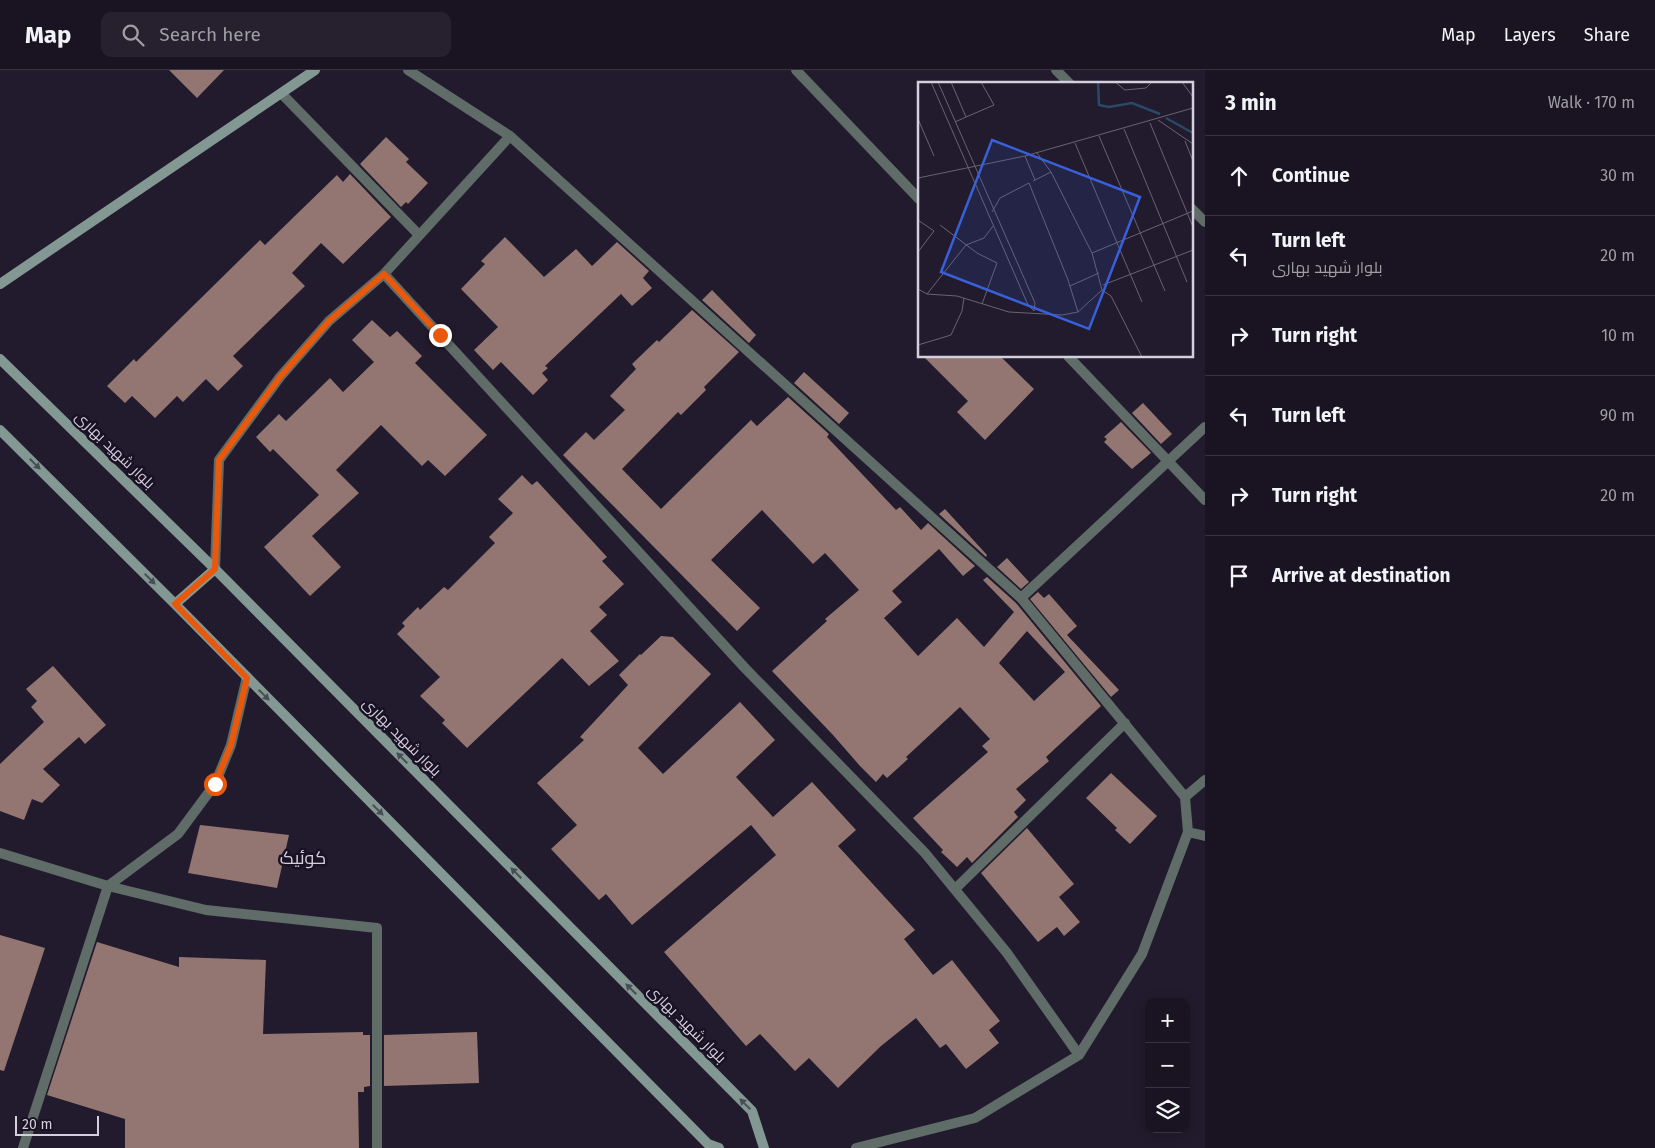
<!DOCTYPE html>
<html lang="en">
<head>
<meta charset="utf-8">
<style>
	body { margin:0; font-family:"Fira Sans",Cairo,sans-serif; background:#27212f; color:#f1f3f6 }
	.controls { position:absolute; right:15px; bottom:15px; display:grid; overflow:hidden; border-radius:10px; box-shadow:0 2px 12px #0003 }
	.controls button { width:45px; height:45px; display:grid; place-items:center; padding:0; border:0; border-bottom:1px solid #383340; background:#1a1422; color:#f1f3f6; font:25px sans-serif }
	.scale { position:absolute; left:15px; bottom:12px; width:84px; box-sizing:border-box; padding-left:5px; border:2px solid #d4cfdd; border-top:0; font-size:14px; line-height:18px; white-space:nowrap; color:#d4cfdd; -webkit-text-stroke:4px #191124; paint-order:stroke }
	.stop { position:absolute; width:15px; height:15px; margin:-11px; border:4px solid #ea580c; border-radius:50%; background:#fff }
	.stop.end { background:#ea580c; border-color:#fff; box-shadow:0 1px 5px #0008 }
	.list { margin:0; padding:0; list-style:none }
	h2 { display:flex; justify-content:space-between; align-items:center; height:65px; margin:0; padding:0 20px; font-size:21px }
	h2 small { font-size:16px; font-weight:400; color:#9f9ea5 }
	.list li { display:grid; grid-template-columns:32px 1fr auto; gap:15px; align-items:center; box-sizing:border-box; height:80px; padding:0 20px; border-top:1px solid #383340 }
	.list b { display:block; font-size:19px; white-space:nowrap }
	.list p { margin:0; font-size:16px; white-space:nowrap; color:#9f9ea5 }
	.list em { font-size:16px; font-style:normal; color:#9f9ea5 }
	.icon { flex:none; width:28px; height:28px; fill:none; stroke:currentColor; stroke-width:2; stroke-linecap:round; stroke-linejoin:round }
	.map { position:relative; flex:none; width:1205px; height:1078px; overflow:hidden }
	header { display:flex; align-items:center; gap:30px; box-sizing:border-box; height:70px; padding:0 25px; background:#1a1422; border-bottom:1px solid #383340 }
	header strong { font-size:24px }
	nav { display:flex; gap:28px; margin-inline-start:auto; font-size:18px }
	.search { width:350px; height:45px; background:#27212f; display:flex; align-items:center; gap:12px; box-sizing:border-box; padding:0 18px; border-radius:10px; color:#9f9ea5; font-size:19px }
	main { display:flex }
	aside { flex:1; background:#1a1422 }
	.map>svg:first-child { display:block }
	.building { fill:#937671; fill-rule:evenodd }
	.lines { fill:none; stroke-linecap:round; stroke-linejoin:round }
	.street { stroke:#5f6c68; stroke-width:10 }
	.secondary { stroke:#839892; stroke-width:10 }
	.oneway { fill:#494e56 }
	.route { stroke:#ea580c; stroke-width:6 }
	.labels { text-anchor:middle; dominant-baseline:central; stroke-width:5; stroke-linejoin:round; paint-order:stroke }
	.street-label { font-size:15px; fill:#d4cfdd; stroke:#191124 }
	.quarter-label { font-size:18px; fill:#d4cfdd; stroke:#191124 }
	.inset-river { fill:none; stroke:#2a4966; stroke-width:2.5 }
	.inset-road { fill:none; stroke:#696373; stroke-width:1 }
	.view { fill:#3861d9; fill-opacity:0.15; stroke:#3861d9; stroke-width:2.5 }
	.inset-edge { fill:none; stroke:#d4cfdd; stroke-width:2.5 }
</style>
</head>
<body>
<header>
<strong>Map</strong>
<div class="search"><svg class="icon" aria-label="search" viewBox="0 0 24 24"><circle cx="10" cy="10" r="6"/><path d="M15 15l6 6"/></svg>Search here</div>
<nav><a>Map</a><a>Layers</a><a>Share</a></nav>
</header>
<main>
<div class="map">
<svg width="1205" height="1078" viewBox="0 0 1205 1078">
	<rect width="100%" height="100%" fill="#221b2d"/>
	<path class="building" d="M169 0H224L197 28Z
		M386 67 409 89 406 92 428 113 408 134 406 132 401 137 360 94Z
		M350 104 391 147 343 194 321 173 292 203 305 216 233 286 243 296 218 321 206 309 183 332 177 326 155 348 132 326 125 333 107 316 134 289 136 292 260 170 265 175 337 105 343 112Z
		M505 167 544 207 576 179 592 196 617 172 649 201 643 208 652 218 632 236 621 224 545 296 548 298 542 303 548 310 533 325 501 292 493 300 474 280 498 257 461 219 485 194 481 191Z
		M712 220 756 265 749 273 702 230Z
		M692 240 739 282 704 317 706 320 681 345 678 342 622 399 661 439 751 350 757 356 788 327 829 364 827 367 896 440 900 437 921 460 928 453 975 496 963 506 939 479 892 521 902 532 884 548 918 586 957 548 984 577 1014 542 983 510 987 507 1016 533 1101 636 1046 687 1049 691 1016 719 1026 730 1014 742 1018 747 972 793 967 787 957 797 941 782 943 780 913 748 988 682 982 676 990 669 960 637 906 687 908 689 887 708 883 704 876 712 860 696 833 665 772 601 827 551 825 549 859 520 825 483 813 494 762 440 711 490 760 538 737 561 563 385 586 362 594 370 625 340 610 326 636 299 632 294 657 270 659 272ZM1027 561 1065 602 1034 631 999 593Z
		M372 250 390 267 397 261 422 286 415 293 487 365 445 406 428 390 422 396 381 355 336 400 359 423 312 466 341 497 310 526 264 477 319 425 273 379 270 382 256 367 279 344 286 351 330 308 343 322 374 292 352 270Z
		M923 286H1000L1034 319 985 370 957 342 968 331Z
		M804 302 849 343 839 354 794 313Z
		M1143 333 1172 364 1161 374 1132 343Z
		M1121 352 1151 383 1132 399 1104 372 1107 369 1104 367Z
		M522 405 532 415 537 411 607 487 602 491 624 514 599 537 607 545 590 561 619 591 589 616 562 588 467 678 442 653 445 650 420 626 440 607 397 564 405 556 402 553 418 537 420 540 444 517 448 520 495 473 489 467 513 443 498 429Z
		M945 439 987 485 986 487 939 444Z
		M1007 488 1029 512 1021 519 997 497Z
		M1038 522 1044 528 1049 524 1077 556 1067 565 1119 620 1111 627 1030 529Z
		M661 566 673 567 711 604 638 678 663 704 740 632 775 670 736 707 773 747 812 712 856 760 838 776 915 860 904 869 933 905 952 890 1000 951 989 960 999 973 966 999 946 974 940 978 916 948 881 976 838 1018 809 988 795 1001 760 964 746 976 664 882 776 785 751 755 632 855 606 824 599 830 551 779 577 755 537 713 584 670 580 667 628 615 619 605 640 584 641 585Z
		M53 596 106 655 85 674 79 667 43 699 60 715 42 733 32 729 24 750 0 741V694L44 652 31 637 37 631 26 619Z
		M1111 703 1157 746 1130 774 1115 760 1117 758 1086 728Z
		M200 755 289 765 277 818 188 803Z
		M1027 758 1074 814 1059 827 1080 852 1064 866 1057 857 1038 872 981 803Z
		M0 865 45 878 4 1001 0 1000Z
		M97 872 179 897V887L266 890 263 964 363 962V965H370V1016L364 1017V1022H358L359 1078H125V1049L47 1025Z
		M477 962 479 1013 384 1016V965Z"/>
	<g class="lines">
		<path class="street" d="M408 0 510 66 1021 528 1185 727 1188 762 1142 884 1079 985 975 1048 856 1078
			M796 0 919 129
			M1056 0 1070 14
			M282 24 419 165
			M1191 138 1205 152
			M384 204 510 66
			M1068 286 1205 430
			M215 499 219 390 280 307 329 251 384 204 744 597 925 783 1007 883 1079 985
			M1021 528 1205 357
			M1185 727 1205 710
			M1188 762 1205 766
			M0 783 108 816 206 840 377 858V1078
			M955 819 1125 653
			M23 1078 108 816 178 764 215 714 231 675 247 607"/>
		<path class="secondary" d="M0 214 315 0
			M0 289 215 499 752 1041 764 1078
			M0 360 175 534 708 1074 719 1078
			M175 534 215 499"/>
	</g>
	<defs><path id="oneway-solid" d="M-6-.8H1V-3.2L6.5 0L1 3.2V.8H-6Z" transform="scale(1.25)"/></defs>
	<g class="oneway">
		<use href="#oneway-solid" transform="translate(35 394) rotate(45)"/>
		<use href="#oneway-solid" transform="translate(150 509) rotate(45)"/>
		<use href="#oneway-solid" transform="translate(264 625) rotate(45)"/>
		<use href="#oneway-solid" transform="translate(402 688) rotate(-135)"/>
		<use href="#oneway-solid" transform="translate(378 740) rotate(45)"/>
		<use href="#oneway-solid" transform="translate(516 803) rotate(-135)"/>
		<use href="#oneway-solid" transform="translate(631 919) rotate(-135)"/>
		<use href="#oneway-solid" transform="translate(745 1034) rotate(-135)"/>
	</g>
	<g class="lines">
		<path class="route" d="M215 714 231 675 247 608 175 534 215 499 219 390 280 307 329 251 384 204 440 265"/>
	</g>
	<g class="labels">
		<g class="street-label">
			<text transform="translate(115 380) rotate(44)">بلوار شهید بهاری</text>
			<text transform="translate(402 667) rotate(45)">بلوار شهید بهاری</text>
			<text transform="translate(687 954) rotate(45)">بلوار شهید بهاری</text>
		</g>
		<g class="quarter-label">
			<text x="303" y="788">کوئیک</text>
		</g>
	</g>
	<g transform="translate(918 12)">
		<rect width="275" height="275" fill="#221b2d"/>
		<path class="inset-river" d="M180 0 181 23 191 25 214 21 242 32M248 36 275 51"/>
		<path class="inset-road" d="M13 0 110 223 116 229 117 221 20 0M33 0 48 35 37 40M197 0 207 8 228 6 234 0M264 0 275 15M48 35 76 23 63 0M0 37 16 74M240 38 275 62M232 41 275 145M206 47 269 200M181 54 247 209M267 59 275 79M157 61 224 220M107 74 117 98M0 96 107 74 275 26M115 99 133 90M74 130 82 116 111 101 150 198 160 230M0 138 16 149 0 170M22 143 59 171 79 181 64 222M174 171 275 129M185 203 275 168M152 204 181 191M0 207 9 212 39 214 91 230 144 233 160 230 184 208 174 171 133 90 119 71M184 208 193 214 224 275M9 212 48 163 66 156 75 144M0 263 33 253 44 229 46 216"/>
		<path class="view" d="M74 58 222 115 171 247 23 190Z"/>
		<rect width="275" height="275" class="inset-edge"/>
	</g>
</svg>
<div class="controls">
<button>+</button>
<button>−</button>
<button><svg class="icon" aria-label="layers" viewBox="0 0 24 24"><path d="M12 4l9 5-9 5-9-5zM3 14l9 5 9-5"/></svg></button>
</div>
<div class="scale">20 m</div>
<div class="stop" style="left:215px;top:714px"></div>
<div class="stop end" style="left:440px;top:265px"></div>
</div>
<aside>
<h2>3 min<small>Walk · 170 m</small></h2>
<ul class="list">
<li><svg class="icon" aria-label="ahead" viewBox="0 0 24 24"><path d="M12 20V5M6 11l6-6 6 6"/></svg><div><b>Continue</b></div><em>30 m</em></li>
<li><svg class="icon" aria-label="left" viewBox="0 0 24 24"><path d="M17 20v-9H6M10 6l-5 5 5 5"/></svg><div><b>Turn left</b><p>بلوار شهید بهاری</p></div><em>20 m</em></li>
<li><svg class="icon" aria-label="right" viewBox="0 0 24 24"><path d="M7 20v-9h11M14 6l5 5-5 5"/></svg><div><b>Turn right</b></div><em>10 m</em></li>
<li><svg class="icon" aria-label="left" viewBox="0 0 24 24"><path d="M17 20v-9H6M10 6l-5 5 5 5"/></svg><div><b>Turn left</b></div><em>90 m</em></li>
<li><svg class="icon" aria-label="right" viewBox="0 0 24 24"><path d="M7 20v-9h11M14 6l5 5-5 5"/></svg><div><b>Turn right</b></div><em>20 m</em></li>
<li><svg class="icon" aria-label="arrive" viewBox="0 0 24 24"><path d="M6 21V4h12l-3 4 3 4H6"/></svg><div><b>Arrive at destination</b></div></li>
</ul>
</aside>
</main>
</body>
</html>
